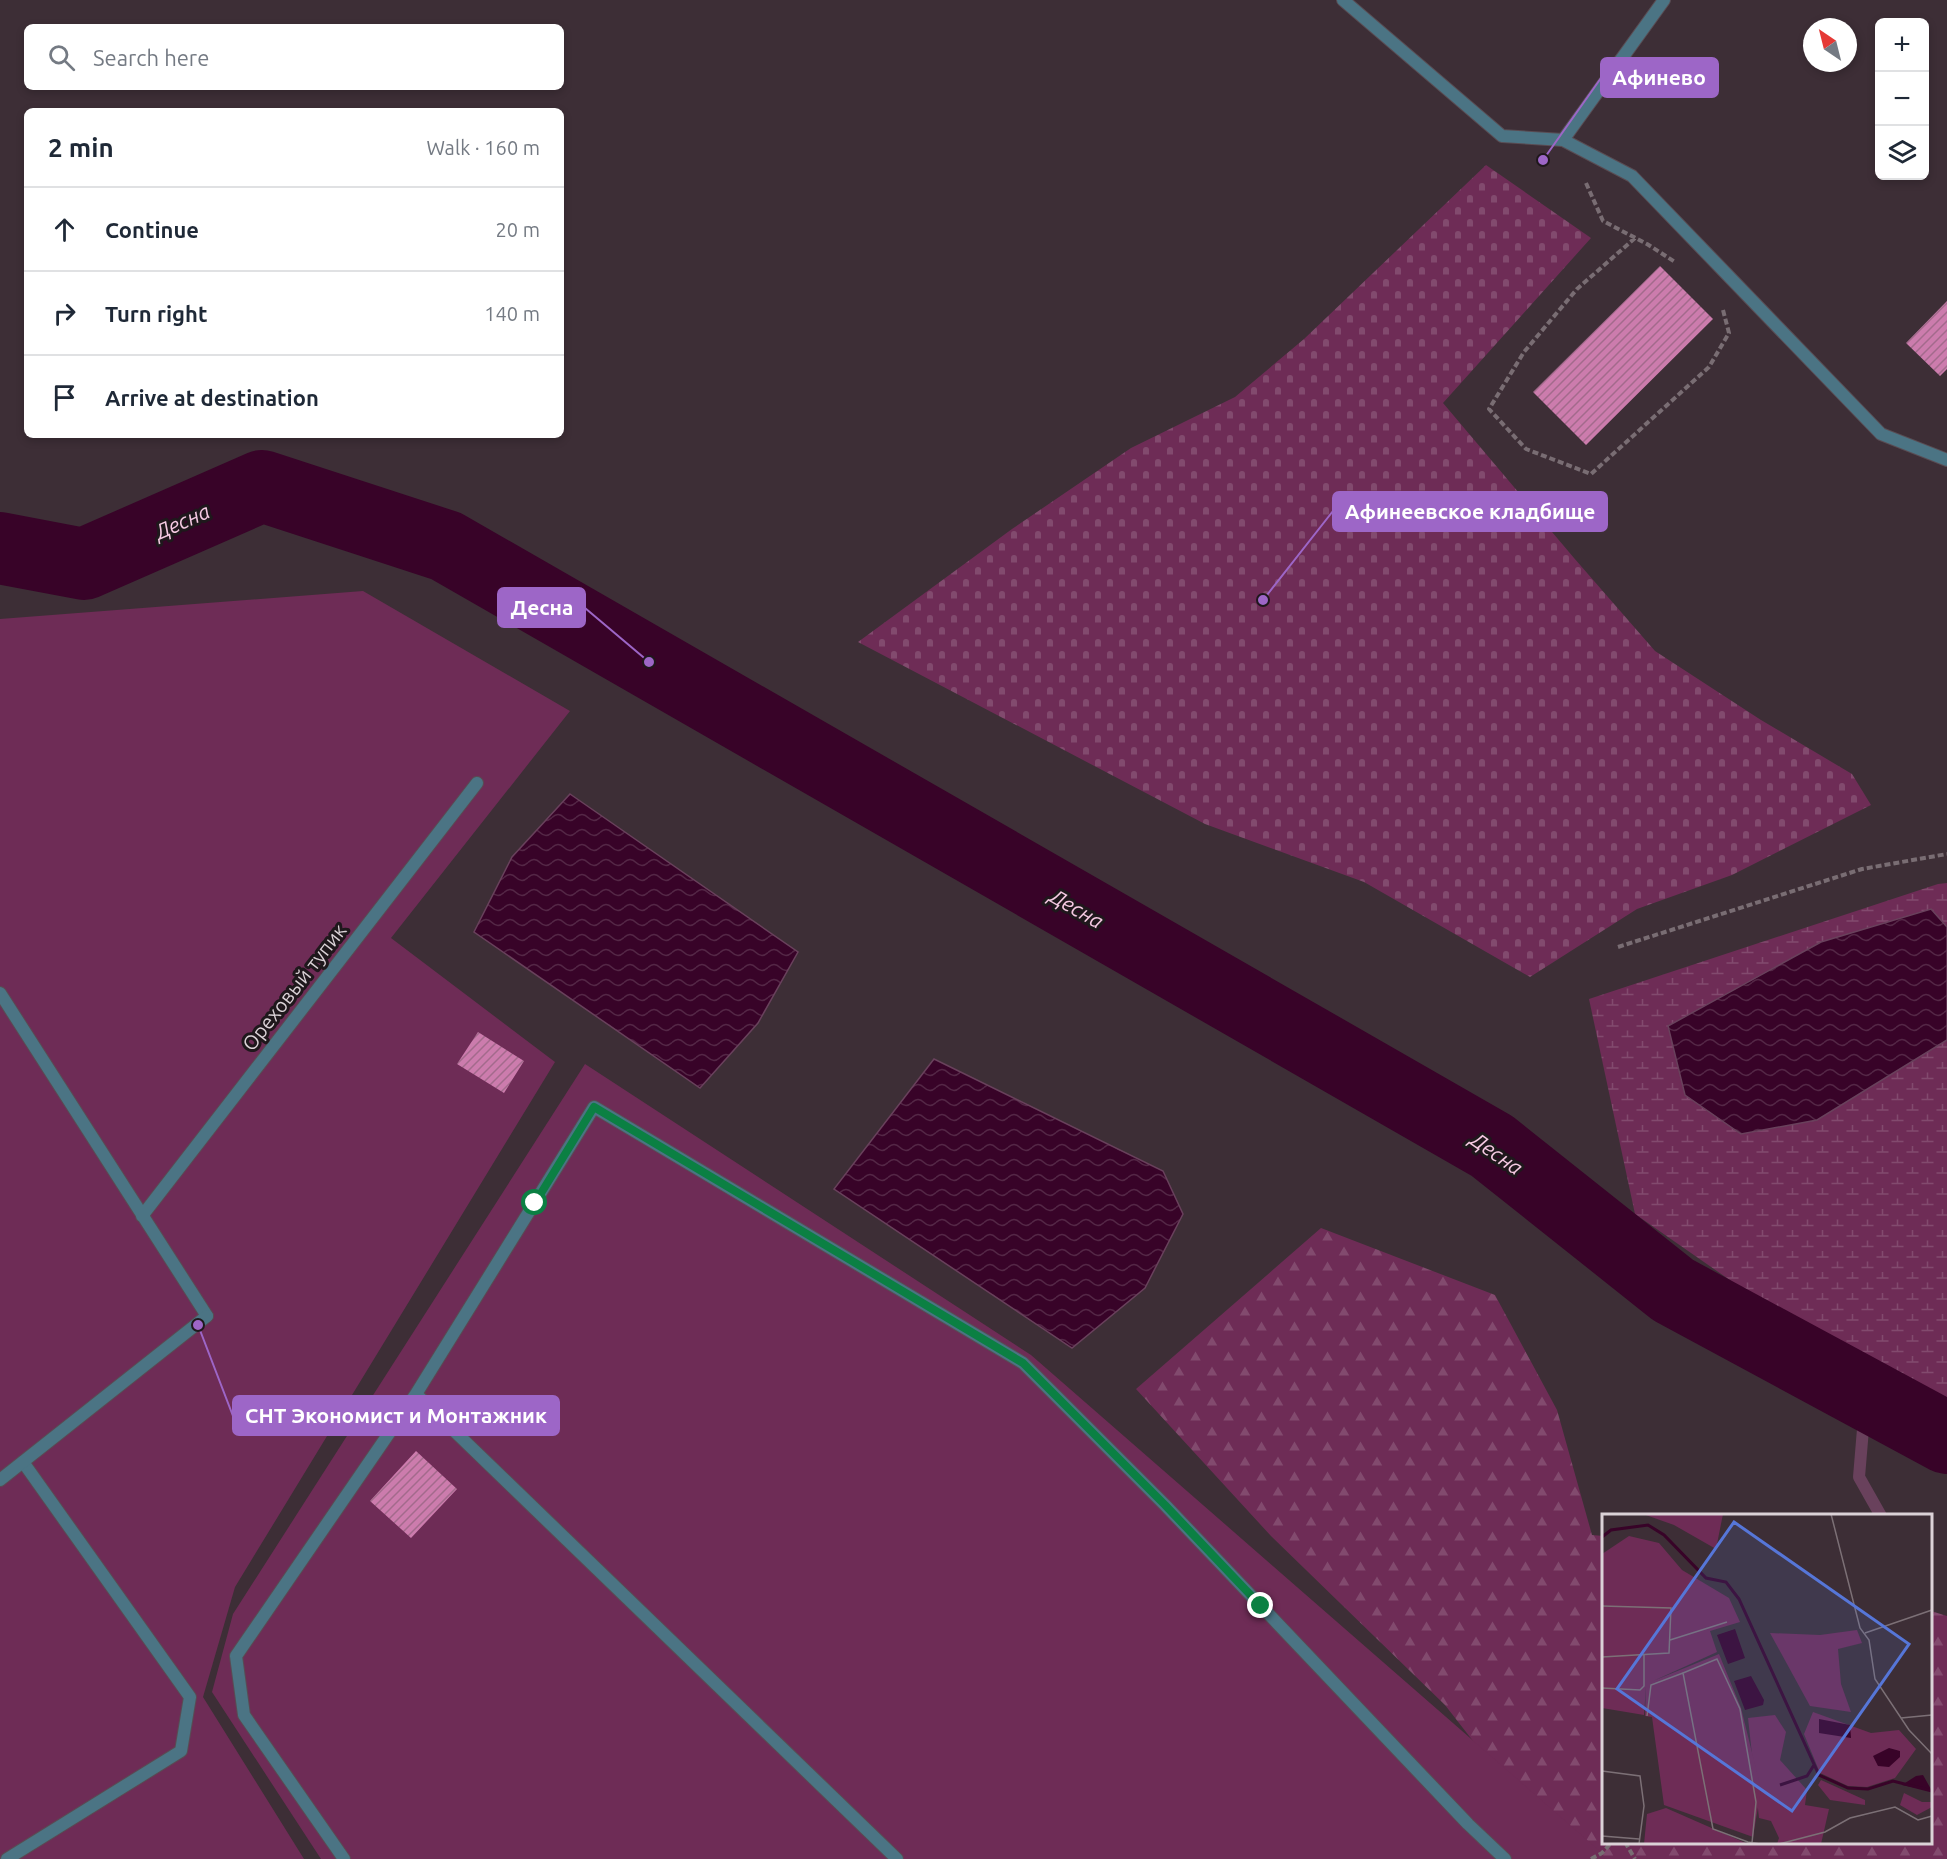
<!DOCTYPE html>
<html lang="en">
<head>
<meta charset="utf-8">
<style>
	body { margin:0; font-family:Ubuntu,sans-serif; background:#f2f2f3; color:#1f2937 }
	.controls { position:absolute; right:18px; top:18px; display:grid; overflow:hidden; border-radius:9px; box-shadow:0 3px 9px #0003 }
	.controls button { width:54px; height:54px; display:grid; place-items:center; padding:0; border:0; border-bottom:2px solid #e0e1e3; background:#fff; color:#1f2937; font:30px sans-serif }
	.compass { position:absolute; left:1803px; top:18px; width:54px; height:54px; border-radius:50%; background:#fff; box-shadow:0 3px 9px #0003; rotate:325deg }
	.stop { position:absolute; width:18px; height:18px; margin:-14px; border:4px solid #0b8043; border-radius:50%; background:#fff }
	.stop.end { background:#0b8043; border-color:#fff; box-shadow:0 2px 6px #0008 }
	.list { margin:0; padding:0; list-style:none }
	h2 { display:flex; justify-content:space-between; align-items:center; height:78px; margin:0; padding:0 24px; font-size:26px }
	h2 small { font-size:20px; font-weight:400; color:#747a83 }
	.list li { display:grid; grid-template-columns:39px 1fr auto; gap:18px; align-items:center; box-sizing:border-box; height:84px; padding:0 24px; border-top:2px solid #e0e1e3 }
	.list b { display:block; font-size:22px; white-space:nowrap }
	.list em { font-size:20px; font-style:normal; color:#747a83 }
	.icon { flex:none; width:33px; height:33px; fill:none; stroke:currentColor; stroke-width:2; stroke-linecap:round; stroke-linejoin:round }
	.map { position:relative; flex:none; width:1947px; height:1859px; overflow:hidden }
	.search { position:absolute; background:#fff; box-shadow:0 3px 9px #0003; left:24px; top:24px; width:540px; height:66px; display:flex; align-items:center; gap:15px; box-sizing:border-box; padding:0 21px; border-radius:9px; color:#747a83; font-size:22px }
	.panel { position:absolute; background:#fff; box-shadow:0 3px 9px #0003; left:24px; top:108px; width:540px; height:330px; border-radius:9px }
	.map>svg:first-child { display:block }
	.forest { fill:url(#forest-firs) }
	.wetland { fill:url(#wetland-marsh) }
	.cemetery { fill:url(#cemetery-stones) }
	.garden { fill:#6e2c56 }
	.water { fill:url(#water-waves); stroke:#69415c; stroke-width:1.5 }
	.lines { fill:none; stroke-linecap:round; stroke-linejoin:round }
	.stream { stroke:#69415c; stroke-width:12 }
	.river { stroke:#380328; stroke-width:72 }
	.building { fill:url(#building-hatch) }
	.service-casing { stroke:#594c53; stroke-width:14 }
	.minor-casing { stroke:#594c53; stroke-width:14 }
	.tertiary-casing { stroke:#594c53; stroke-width:14 }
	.path { stroke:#796d73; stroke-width:4; stroke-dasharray:6 3; stroke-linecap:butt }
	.service { stroke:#4b7484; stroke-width:12 }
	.minor { stroke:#4b7484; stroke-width:12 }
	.tertiary { stroke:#4b7484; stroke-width:12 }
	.route { stroke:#0b8043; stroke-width:8 }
	.labels { text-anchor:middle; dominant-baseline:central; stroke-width:6; stroke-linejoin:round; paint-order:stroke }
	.street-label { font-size:20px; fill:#dbd2d7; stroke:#1f181c }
	.water-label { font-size:21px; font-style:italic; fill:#f6cae3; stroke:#1f181c }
	.inset-river { fill:none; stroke:#380328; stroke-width:3 }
	.inset-road { fill:none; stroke:#7c7076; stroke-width:1.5 }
	.view { fill:#5676d8; fill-opacity:0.15; stroke:#5676d8; stroke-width:3 }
	.inset-edge { fill:none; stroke:#dbd2d7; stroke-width:3 }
	.leader { fill:none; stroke:#9d66c7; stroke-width:2 }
	.callout-dot { fill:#9d66c7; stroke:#1f181c; stroke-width:2 }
	.callout { fill:#9d66c7; stroke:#9d66c7; stroke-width:2 }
	.callout-label { font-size:21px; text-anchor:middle; font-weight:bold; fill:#fff }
</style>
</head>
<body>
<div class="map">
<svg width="1947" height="1859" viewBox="0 0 1947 1859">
	<defs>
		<pattern id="forest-firs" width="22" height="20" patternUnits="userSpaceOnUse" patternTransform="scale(1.5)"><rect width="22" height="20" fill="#6e2c56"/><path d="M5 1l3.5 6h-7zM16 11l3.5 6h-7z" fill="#824a6e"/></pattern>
		<pattern id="wetland-marsh" width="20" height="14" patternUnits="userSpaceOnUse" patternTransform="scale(1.5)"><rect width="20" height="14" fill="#6e2c56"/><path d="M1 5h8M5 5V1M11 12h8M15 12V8" fill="none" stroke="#824a6e"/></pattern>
		<pattern id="cemetery-stones" width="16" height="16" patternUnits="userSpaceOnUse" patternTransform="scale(1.5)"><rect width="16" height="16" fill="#6e2c56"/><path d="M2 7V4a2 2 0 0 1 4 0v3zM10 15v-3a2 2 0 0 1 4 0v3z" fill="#824a6e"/></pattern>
		<pattern id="water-waves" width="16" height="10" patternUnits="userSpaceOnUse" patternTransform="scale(1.5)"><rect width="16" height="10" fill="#380328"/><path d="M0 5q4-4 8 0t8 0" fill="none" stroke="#542746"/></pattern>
		<pattern id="building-hatch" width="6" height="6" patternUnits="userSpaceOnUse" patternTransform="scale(1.5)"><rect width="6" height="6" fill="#cc7cad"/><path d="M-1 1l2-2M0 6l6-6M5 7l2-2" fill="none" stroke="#a36a8c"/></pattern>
	</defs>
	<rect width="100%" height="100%" fill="#3d2e36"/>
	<path class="forest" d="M1321 1228 1495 1295 1557 1410 1592 1535 1603 1536 1604 1842H1930L1931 1611 1947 1616V1859H1565L1445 1705 1271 1536 1136 1389Z"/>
	<path class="wetland" d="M1947 883V1412L1747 1292 1635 1214 1589 999 1938 884Z"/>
	<path class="cemetery" d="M1486 165 1591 238 1443 403 1574 558 1655 651 1761 720 1852 774 1871 805 1732 875 1637 909 1530 977 1364 882 1205 824 858 642 1012 529 1131 448 1235 397 1304 339Z"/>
	<path class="garden" d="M363 591 570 711 391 938 555 1062 235 1587 203 1697 304 1859H0V619Z
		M585 1064 1031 1355 1602 1853 1605 1859H321L212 1692 233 1614Z"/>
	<path class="water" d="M570 794 798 952 758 1023 700 1088 474 932 512 857Z
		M1931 909 1947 927V1040L1817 1120 1741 1134 1685 1095 1668 1026 1821 942Z
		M934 1059 1163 1171 1183 1214 1145 1288 1072 1348 834 1189Z"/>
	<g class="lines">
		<path class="stream" d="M1871 1397 1864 1417 1859 1477 1881 1516"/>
		<path class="river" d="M0 548 84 564 262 486 446 546 1492 1146 1673 1290 1947 1438"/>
	</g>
	<path class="building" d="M1660 266 1713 319 1586 445 1533 392Z
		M1947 301V369L1940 376 1906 343Z
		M478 1032 524 1061 504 1093 457 1064Z
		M416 1451 457 1489 411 1538 370 1501Z"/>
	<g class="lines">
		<g class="service-casing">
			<path id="service" d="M1563 140 1664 0
				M0 993 207 1316
				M142 1216 477 783
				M7 1859 181 1751 190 1697 23 1462
				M344 1859 244 1715 236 1656 416 1394
				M897 1859 416 1394 594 1107 1023 1363 1165 1505 1468 1824 1505 1859"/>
		</g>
		<g class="minor-casing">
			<path id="minor" d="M0 1480 207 1316"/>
		</g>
		<g class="tertiary-casing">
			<path id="tertiary" d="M1343 0 1502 136 1563 140 1632 176 1881 434 1947 460"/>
		</g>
		<path class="path" d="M1586 183 1603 221 1647 244 1675 262
			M1635 238 1577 289 1524 352 1489 409 1526 449 1591 474 1709 367 1729 333 1723 310
			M1618 947 1862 869 1947 854
			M1625 1842 1635 1859
			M1591 1859 1602 1853 1612 1842"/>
		<use href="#service" class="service"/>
		<use href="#minor" class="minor"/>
		<use href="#tertiary" class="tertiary"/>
	</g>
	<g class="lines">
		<path class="route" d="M535 1203 594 1107 1023 1363 1165 1505 1261 1606"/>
	</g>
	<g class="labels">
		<g class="street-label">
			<text transform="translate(294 987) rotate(-52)">Ореховый тупик</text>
		</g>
		<g class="water-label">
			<text transform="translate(182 521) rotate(-24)">Десна</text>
			<text transform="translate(1077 908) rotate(30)">Десна</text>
			<text transform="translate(1497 1153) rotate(35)">Десна</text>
		</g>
	</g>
	<g transform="translate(1602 1514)">
		<rect width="330" height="330" fill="#3d2e36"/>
		<path d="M41 0H121L114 35 72 11ZM173 201 184 218 178 246 205 276 203 291 227 295 219 330H175L177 324 169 307 157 304 146 204ZM219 266 263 286V291L228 286 216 271ZM302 279 320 288H330V293L315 301 298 291ZM64 294 146 330H42L45 300Z" fill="#6e2c56"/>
		<path d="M211 198 269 219 297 216 314 235 293 264 265 273 246 272 218 259 202 220Z" fill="#6e2c56"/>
		<path d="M255 116 260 129 236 135 239 170 249 198 208 192 168 119 218 121Z" fill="#6e2c56"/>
		<path d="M27 22 57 29 80 56 127 84 138 108 108 117 115 138 51 167 117 140 139 194 159 275 151 323 62 291 50 203 43 202 44 172 42 201 0 194V40Z" fill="#6e2c56"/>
		<path d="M133 115 143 144 126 150 115 121ZM149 162 162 186 161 191 143 196 132 167ZM217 205 248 211 249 224 217 219ZM287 234 298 237V243L287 253 276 252 271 242ZM321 261 330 277 300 271 314 262Z" fill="#380328"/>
		<path class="inset-river" d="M0 23 9 16 46 11 62 21 104 64 124 68 137 85 217 261 246 274 266 275 291 267 330 277M178 271 205 262 212 251"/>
		<path class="inset-road" d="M229 0 258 114 267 126 273 165 307 216 330 240M0 92 69 94 67 139 0 143M263 119 330 96M68 126 125 108M0 174 38 176 42 172V141M45 202 49 171 81 159M299 204 330 201M0 257 38 262 42 292 37 330M0 322 37 325M150 329 154 288 138 195 115 145 81 159 111 315 146 328 158 330M177 330 223 318 248 304 293 293 316 306 330 302"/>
		<path class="view" d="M132 8 307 130 190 297 15 175Z"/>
		<rect width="330" height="330" class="inset-edge"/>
	</g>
	<path class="leader" d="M1543 160L1601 78M1263 600L1333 511M649 662L585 608M198 1325L233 1416"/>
	<g class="callout-dot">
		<circle cx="1543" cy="160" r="6"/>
		<circle cx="1263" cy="600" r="6"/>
		<circle cx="649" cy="662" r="6"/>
		<circle cx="198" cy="1325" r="6"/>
	</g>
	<g class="callout">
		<rect x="1601" y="58" width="117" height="39" rx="6"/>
		<rect x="1333" y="492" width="274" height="39" rx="6"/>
		<rect x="498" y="588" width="87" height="39" rx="6"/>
		<rect x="233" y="1396" width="326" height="39" rx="6"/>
	</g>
	<g class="callout-label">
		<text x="1659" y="85">Афинево</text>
		<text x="1470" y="519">Афинеевское кладбище</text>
		<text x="542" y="615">Десна</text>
		<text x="396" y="1423">СНТ Экономист и Монтажник</text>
	</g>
</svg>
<div class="controls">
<button>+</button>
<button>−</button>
<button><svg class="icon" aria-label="layers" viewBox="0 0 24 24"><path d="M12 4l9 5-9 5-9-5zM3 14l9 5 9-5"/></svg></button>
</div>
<svg class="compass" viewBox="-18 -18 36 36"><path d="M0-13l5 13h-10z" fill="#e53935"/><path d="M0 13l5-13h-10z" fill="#747a83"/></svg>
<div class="stop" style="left:535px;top:1203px"></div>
<div class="stop end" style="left:1261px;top:1606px"></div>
<div class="search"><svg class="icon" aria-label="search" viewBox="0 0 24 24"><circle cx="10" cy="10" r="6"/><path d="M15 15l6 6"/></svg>Search here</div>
<section class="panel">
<h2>2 min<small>Walk · 160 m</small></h2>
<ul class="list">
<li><svg class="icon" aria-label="ahead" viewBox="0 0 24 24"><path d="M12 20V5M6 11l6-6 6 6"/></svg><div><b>Continue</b></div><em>20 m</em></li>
<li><svg class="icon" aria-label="right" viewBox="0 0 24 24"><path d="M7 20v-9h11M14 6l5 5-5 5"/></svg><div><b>Turn right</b></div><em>140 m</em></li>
<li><svg class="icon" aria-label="arrive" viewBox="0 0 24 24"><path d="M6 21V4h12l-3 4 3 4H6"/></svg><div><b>Arrive at destination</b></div></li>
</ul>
</section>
</div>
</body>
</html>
